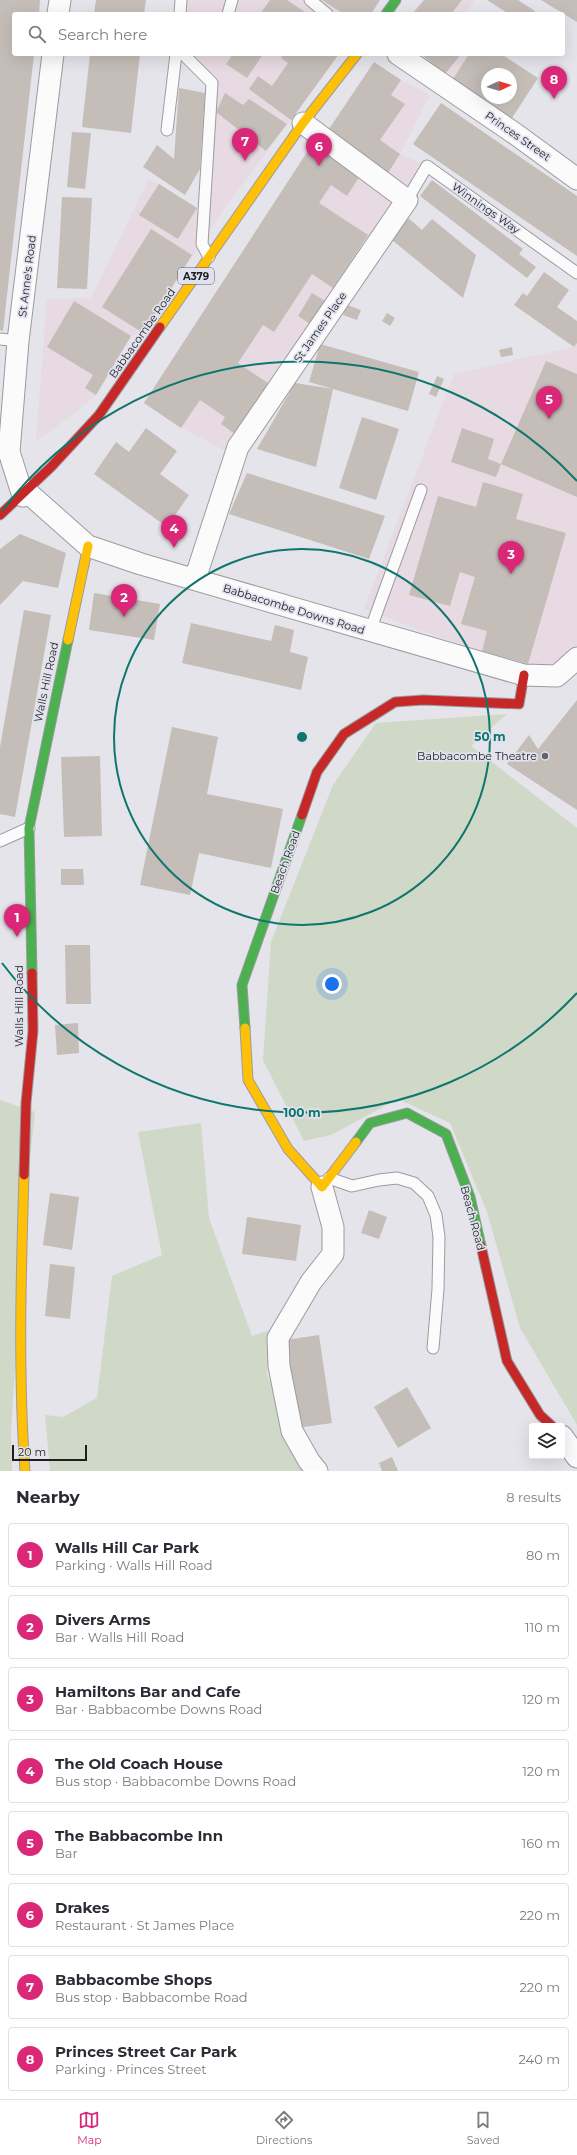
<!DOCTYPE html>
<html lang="en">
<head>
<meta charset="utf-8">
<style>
	body { margin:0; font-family:Montserrat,sans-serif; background:#f7f7f7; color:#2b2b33 }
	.controls { position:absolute; right:12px; bottom:12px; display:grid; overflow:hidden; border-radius:4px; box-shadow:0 4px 16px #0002 }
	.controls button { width:36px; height:36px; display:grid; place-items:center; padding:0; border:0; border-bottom:1px solid #e1e1e2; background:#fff; color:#2b2b33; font:20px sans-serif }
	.compass { position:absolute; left:481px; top:68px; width:36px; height:36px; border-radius:50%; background:#fff; box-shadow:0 4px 16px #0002; rotate:86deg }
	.scale { position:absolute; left:12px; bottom:10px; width:75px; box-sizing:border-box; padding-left:4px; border:2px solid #1e1f22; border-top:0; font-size:11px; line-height:14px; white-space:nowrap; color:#1e1f22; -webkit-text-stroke:3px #e1e2ed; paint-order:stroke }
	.you { position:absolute; left:332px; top:984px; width:14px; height:14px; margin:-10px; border:3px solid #fff; border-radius:50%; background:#1a73e8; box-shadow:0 0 0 6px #1a73e833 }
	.badge { display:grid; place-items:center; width:26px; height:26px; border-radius:50%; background:#db2777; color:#fff; font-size:13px; font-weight:700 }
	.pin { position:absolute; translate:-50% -33px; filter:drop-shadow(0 1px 2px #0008) }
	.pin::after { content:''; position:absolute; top:21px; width:14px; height:12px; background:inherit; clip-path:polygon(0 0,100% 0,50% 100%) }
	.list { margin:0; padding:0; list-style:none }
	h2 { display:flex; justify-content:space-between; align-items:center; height:52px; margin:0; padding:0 16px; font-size:17px }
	h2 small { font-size:13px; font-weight:400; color:#7c7c81 }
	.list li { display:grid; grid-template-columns:26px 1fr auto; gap:12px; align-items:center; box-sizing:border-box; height:64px; margin:0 8px 8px; padding:0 8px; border:1px solid #e1e1e2; border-radius:4px }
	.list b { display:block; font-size:15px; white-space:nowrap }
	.list p { margin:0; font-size:13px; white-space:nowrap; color:#7c7c81 }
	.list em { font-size:13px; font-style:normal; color:#7c7c81 }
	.icon { flex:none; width:22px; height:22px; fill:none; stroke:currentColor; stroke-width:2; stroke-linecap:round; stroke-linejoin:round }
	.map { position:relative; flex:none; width:577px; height:1471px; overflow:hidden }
	.search { position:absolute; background:#fff; box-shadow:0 4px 16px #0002; left:12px; right:12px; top:12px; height:44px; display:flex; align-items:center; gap:10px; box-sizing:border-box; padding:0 14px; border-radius:4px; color:#7c7c81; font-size:15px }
	.sheet { height:628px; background:#fff }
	nav { display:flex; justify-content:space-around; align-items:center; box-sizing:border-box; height:56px; border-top:1px solid #e1e1e2; background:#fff; font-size:11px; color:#7c7c81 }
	nav a { display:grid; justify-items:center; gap:2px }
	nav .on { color:#db2777 }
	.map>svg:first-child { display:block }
	.commercial { fill:#e7dae2 }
	.green { fill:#d0d8c8 }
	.building { fill:#c5bdb8; fill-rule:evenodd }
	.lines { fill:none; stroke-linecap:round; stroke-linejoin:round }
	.lane-casing { stroke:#9b9ca0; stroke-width:13 }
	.street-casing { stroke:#9b9ca0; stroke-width:23 }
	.fast-casing { stroke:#9b9ca0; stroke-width:11 }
	.slow-casing { stroke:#9b9ca0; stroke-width:11 }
	.jam-casing { stroke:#9b9ca0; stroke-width:11 }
	.lane { stroke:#fbfbfc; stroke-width:11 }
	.street { stroke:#fbfbfc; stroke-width:21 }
	.fast { stroke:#4caf50; stroke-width:9 }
	.slow { stroke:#ffc107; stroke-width:9 }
	.jam { stroke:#c62828; stroke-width:9 }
	.ring { fill:none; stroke:#0f766e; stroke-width:2 }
	.poi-dot { fill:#636468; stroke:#e1e2ed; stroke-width:1.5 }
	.labels { text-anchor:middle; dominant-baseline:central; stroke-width:3.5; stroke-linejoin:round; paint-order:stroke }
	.shield { fill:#e1e2ed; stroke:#585a5f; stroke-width:1 }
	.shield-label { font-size:10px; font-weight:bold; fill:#1e1f22 }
	.street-label { font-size:11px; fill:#1e1f22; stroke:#e1e2ed }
	.poi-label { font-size:11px; fill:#1e1f22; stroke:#e1e2ed; text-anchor:end }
	.centre { fill:#0f766e; stroke:#e1e2ed; stroke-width:2 }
	.ring-label { font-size:12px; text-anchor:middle; font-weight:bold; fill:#0f766e; stroke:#e1e2ed; stroke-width:3.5; stroke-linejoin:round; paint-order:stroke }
</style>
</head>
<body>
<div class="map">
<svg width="577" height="1471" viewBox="0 0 577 1471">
	<rect width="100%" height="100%" fill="#e4e4ea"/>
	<path class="commercial" d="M181 0H380L371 14H180Z
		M424 0H475L465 14H412Z
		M183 54H339L291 120 225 207 143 333 131 336 96 395 74 414 36 441 47 299 91 298 148 180 159 184 197 208 206 182 212 83Z
		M421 54H469L453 79Z
		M374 62 401 80 430 95 400 154 427 166 238 447 226 451 181 428 144 403 313 143 327 132Z
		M577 343V649L568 665 528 664 474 650 364 609 454 374 574 347Z"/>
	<path class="green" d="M507 714 471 746 577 828V1425L520 1328 487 1212 450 1123 398 1099 331 1135 304 1141 263 1060 271 942 333 785 376 723Z
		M0 1100 35 1112 25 1205 11 1432 12 1471H0Z
		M201 1123 209 1218 252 1336 271 1330 267 1374 308 1471H50L45 1415 63 1417 97 1398 112 1276 162 1255 138 1132Z"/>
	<path class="building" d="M0 0H40L39 14H14V54H34L3 331 0 330Z
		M96 0H146L144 14H94Z
		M270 0H287L308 14H260Z
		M322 0H380L371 14H344Z
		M424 0H462L451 14H412Z
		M487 0H518L535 11 533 14H509Z
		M541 0H577V22Z
		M90 54H140L131 133 82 127Z
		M233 54H263L247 78 226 64Z
		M283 54H339L291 120 249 89 258 76 272 86 288 63 281 58Z
		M421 54H461L445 74Z
		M469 54H501L538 78 512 118 453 79ZM487 74H511V98H487Z
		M374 62 401 80 391 95 405 104 380 140 400 154 388 173 327 132Z
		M179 88 205 93 200 169 185 195 143 167 157 145 174 159Z
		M225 93 243 105 249 99 287 124 266 151 216 112Z
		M441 103 577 196V256L413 144Z
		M72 132 91 133 85 189 67 187Z
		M313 143 361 174 347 196 331 185 319 203 368 235 333 288 312 274 274 332 263 325 238 363 268 383 235 434 221 424 225 417 200 400 181 428 144 403Z
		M432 180 523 249 519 254 536 267 527 278 420 196Z
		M159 184 197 208 178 239 139 215Z
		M62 197 92 198 87 289 57 288Z
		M407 217 422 230 432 219 476 255 463 298 392 240Z
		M151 229 192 255 143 333 102 307Z
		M544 272 569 290 557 307 577 321V343L574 347 514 305 523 293 527 296Z
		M312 293 325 301 310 324 298 316Z
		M74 301 131 336 96 395 85 388 93 375 47 347Z
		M347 305 361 310 357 320 343 315Z
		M387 313 395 318 390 326 382 321Z
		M320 344 419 372 408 411 333 389 316 467 257 449 295 383 333 389 309 382Z
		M512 347 513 355 501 357 499 350Z
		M546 361 577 374V497L501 464Z
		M437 376 444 379 436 397 429 394Z
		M362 417 399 429 376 500 339 488Z
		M146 428 177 451 160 474 189 495 167 527 94 474 116 442 129 452Z
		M462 428 494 439 488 459 501 464 496 477 451 462Z
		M247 473 385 516 369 559 229 514Z
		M483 482 523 494 516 519 566 533 528 664 482 651 487 631 461 624 475 577 460 572 450 606 409 595 438 496 476 507Z
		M20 534 66 553 58 588 23 581 0 605V549Z
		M94 593 160 604 154 640 89 630Z
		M24 610 51 615 15 817 0 814V747Z
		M191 623 271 641 275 625 294 630 290 652 308 657 301 690 182 663Z
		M577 700V810L507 764 529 735 538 749Z
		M172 727 218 737 207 794 283 809 271 868 199 853 190 895 140 885Z
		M100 756 102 836 64 837 61 757Z
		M61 869H83L84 885H61Z
		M65 945H90L91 1004H66Z
		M78 1023 79 1053 57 1055 55 1025Z
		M50 1193 79 1197 72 1250 43 1245Z
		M369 1210 387 1217 379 1239 361 1233Z
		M247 1217 301 1225 296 1261 242 1254Z
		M50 1264 75 1267 70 1319 45 1316Z
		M319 1335 332 1423 297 1428 285 1340Z
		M407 1387 431 1428 398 1448 374 1407Z
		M392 1457 398 1471H382L379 1463Z"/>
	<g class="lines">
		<g class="lane-casing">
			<path id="lane" d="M310 0 327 14
				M180 14 181 0
				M228 14 232 0
				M183 54 212 83 202 244 209 257
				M167 130 176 54
				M407 200 427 166 577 273
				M0 339 18 341
				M370 631 421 490
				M0 841 29 828
				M329 1178 352 1186 379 1180 397 1178 414 1183 428 1196 436 1215 439 1237 438 1289 433 1348"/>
		</g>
		<g class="street-casing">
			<path id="street" d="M58 14 60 0
				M398 54 514 133 577 179
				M26 491 88 546 141 564 524 675 557 676 577 658
				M23 496 9 452 18 341 53 54
				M195 579 238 447 407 200 303 123
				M562 1436 577 1457
				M317 1471 309 1461 292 1431 279 1366 278 1338 311 1282 333 1254V1227L322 1187"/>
		</g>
		<g class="fast-casing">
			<path id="fast" d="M386 14 396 0
				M32 973 29 828 68 640
				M245 1028 242 985 302 815
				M356 1142 370 1123 407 1113 446 1134 470 1197 481 1246"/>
		</g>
		<g class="slow-casing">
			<path id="slow" d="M160 327 303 123 357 54
				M68 640 88 546
				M245 1028 248 1080 288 1149 322 1187 356 1142
				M24 1175C21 1274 18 1373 25 1471"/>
		</g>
		<g class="jam-casing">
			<path id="jam" d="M0 515 51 467 99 415 160 327
				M302 815 317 772 344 734 395 702 423 700 519 704 524 675
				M24 1175 26 1103 33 1031 32 973
				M481 1246 507 1361 540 1415 552 1426"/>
		</g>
		<use href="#lane" class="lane"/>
		<use href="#street" class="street"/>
		<use href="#fast" class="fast"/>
		<use href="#slow" class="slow"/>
		<use href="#jam" class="jam"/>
	</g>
	<g class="ring">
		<circle cx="302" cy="737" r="188"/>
		<path d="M577 993A376 376 0 0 1 2 963M2 511A376 376 0 0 1 577 481"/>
	</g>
	<circle class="poi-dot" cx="545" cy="756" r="4"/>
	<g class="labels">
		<rect class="shield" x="178" y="268" width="36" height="16" rx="3"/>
		<g class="shield-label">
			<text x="196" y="276">A379</text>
		</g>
		<g class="street-label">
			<text transform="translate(518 136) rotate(35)">Princes Street</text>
			<text transform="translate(486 208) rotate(35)">Winnings Way</text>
			<text transform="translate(27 276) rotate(-83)">St Anne's Road</text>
			<text transform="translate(320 327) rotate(-55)">St James Place</text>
			<text transform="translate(142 333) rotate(-55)">Babbacombe Road</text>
			<text transform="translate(294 609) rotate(17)">Babbacombe Downs Road</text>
			<text transform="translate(46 682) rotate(-78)">Walls Hill Road</text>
			<text transform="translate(285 862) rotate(-70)">Beach Road</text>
			<text transform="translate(19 1006) rotate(-90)">Walls Hill Road</text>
			<text transform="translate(473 1218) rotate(75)">Beach Road</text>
		</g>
		<g class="poi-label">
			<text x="537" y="756">Babbacombe Theatre</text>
		</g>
	</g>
	<circle cx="302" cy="737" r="6" class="centre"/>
	<g class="ring-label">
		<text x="490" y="741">50 m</text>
		<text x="302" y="1117">100 m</text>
	</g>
</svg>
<div class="controls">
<button><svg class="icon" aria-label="layers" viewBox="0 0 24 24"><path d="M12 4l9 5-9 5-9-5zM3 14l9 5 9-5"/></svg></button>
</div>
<svg class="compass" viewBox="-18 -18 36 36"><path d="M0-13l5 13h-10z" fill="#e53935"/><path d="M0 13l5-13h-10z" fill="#7c7c81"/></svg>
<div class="scale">20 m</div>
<div class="you"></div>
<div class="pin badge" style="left:17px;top:937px">1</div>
<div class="pin badge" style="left:124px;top:617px">2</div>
<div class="pin badge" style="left:511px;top:574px">3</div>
<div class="pin badge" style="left:174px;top:548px">4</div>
<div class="pin badge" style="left:549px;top:419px">5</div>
<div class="pin badge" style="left:319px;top:166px">6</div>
<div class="pin badge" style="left:245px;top:161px">7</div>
<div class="pin badge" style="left:554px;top:99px">8</div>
<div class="search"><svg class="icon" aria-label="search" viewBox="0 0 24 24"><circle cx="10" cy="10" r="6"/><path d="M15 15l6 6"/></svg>Search here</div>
</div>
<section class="sheet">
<h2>Nearby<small>8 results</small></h2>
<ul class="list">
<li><span class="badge">1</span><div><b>Walls Hill Car Park</b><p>Parking · Walls Hill Road</p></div><em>80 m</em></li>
<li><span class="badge">2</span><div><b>Divers Arms</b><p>Bar · Walls Hill Road</p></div><em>110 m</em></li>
<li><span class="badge">3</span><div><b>Hamiltons Bar and Cafe</b><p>Bar · Babbacombe Downs Road</p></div><em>120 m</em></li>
<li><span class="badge">4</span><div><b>The Old Coach House</b><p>Bus stop · Babbacombe Downs Road</p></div><em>120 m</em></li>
<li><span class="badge">5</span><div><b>The Babbacombe Inn</b><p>Bar</p></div><em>160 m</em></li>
<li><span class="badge">6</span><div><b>Drakes</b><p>Restaurant · St James Place</p></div><em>220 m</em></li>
<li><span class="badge">7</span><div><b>Babbacombe Shops</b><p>Bus stop · Babbacombe Road</p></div><em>220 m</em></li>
<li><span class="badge">8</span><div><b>Princes Street Car Park</b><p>Parking · Princes Street</p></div><em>240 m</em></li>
</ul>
</section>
<nav>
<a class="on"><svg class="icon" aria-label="map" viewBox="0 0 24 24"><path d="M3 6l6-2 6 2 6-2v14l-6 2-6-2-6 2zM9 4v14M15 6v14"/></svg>Map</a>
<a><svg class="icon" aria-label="directions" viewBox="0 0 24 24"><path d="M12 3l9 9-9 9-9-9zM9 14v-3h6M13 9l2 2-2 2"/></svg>Directions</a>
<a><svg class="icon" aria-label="saved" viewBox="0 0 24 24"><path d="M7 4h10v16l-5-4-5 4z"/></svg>Saved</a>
</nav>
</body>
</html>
